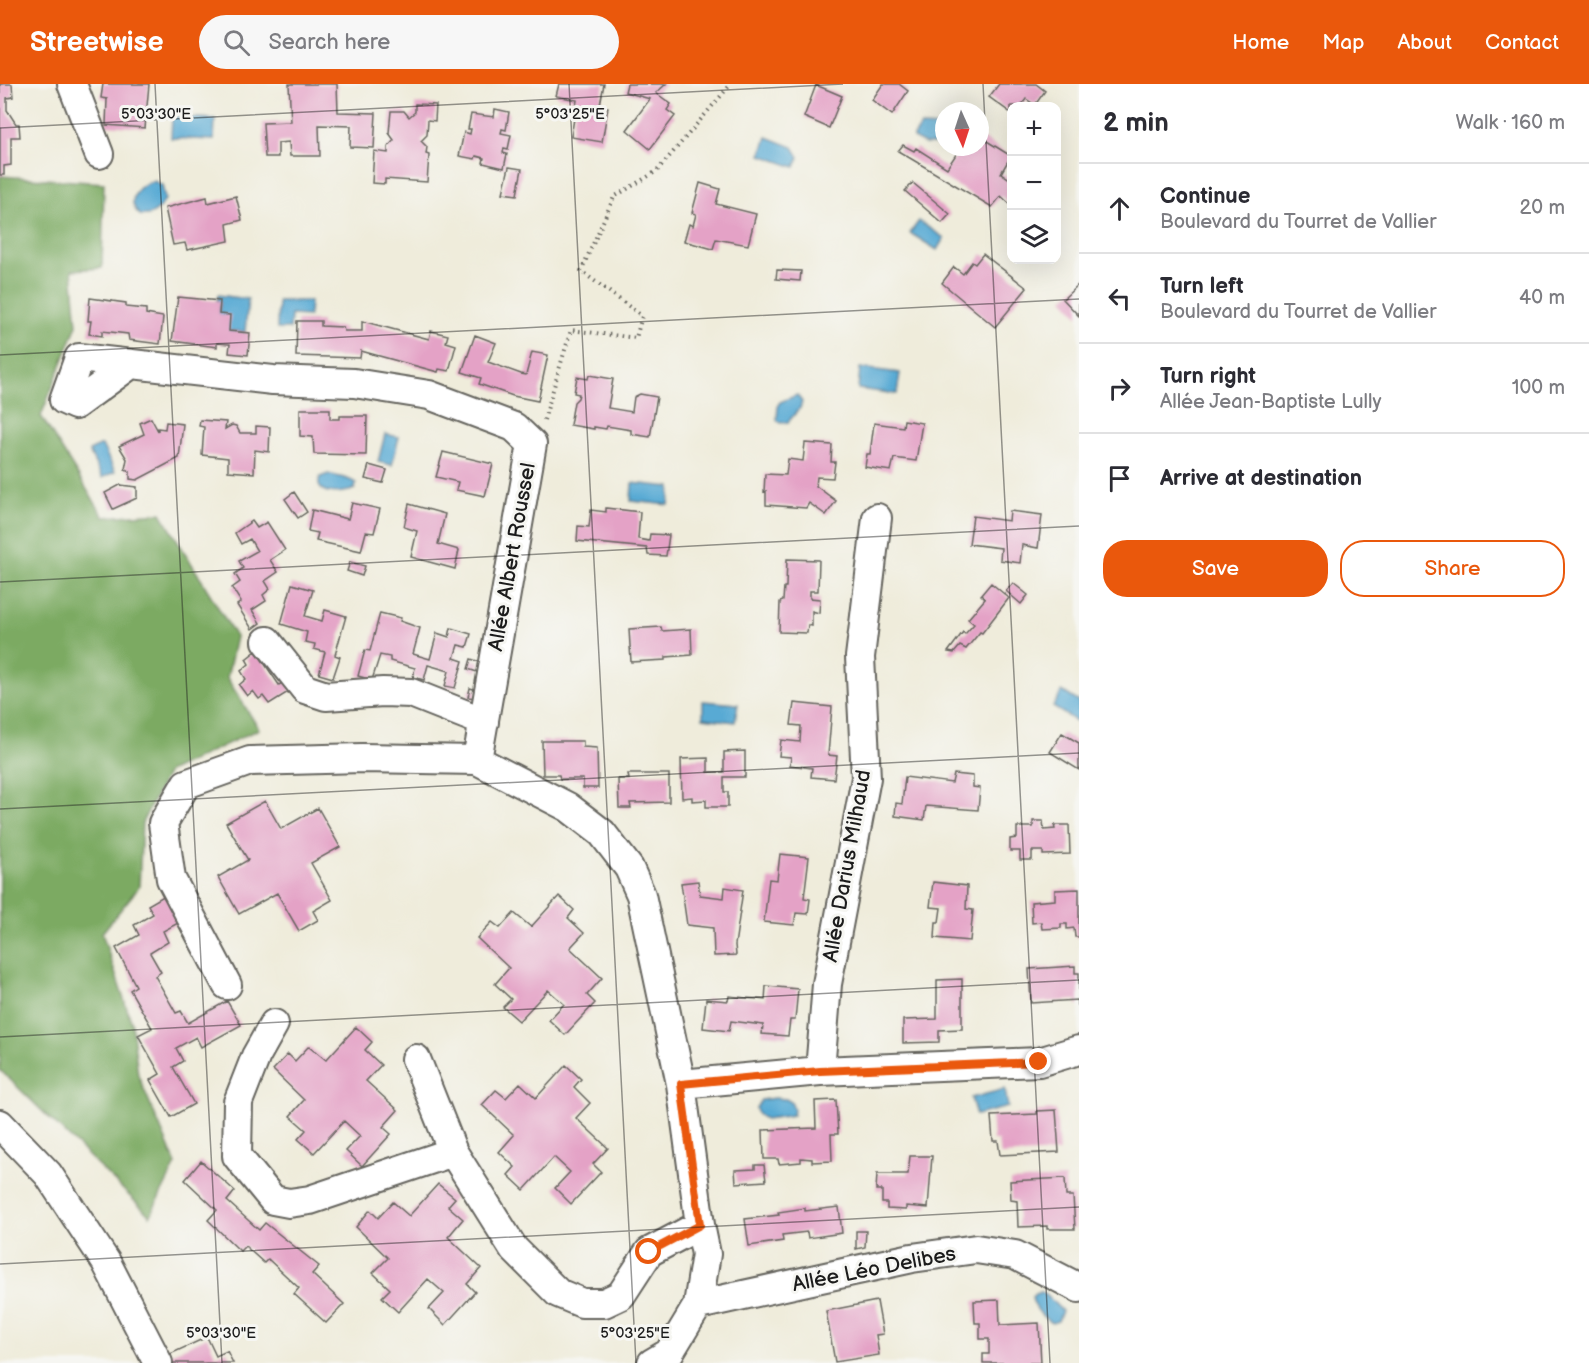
<!DOCTYPE html>
<html lang="en">
<head>
<meta charset="utf-8">
<style>
	body { margin:0; font-family:"Balsamiq Sans",sans-serif; background:#f7f7f7; color:#2b2b33 }
	.controls { position:absolute; right:18px; top:18px; display:grid; overflow:hidden; border-radius:12px; box-shadow:0 6px 24px #0002 }
	.controls button { width:54px; height:54px; display:grid; place-items:center; padding:0; border:0; border-bottom:2px solid #e1e1e2; background:#fff; color:#2b2b33; font:30px sans-serif }
	.compass { position:absolute; left:935px; top:18px; width:54px; height:54px; border-radius:50%; background:#fff; box-shadow:0 6px 24px #0002; rotate:177deg }
	.stop { position:absolute; width:18px; height:18px; margin:-14px; border:4px solid #ea580c; border-radius:50%; background:#fff }
	.stop.end { background:#ea580c; border-color:#fff; box-shadow:0 2px 6px #0008 }
	.list { margin:0; padding:0; list-style:none }
	h2 { display:flex; justify-content:space-between; align-items:center; height:78px; margin:0; padding:0 24px; font-size:26px }
	h2 small { font-size:20px; font-weight:400; color:#7c7c81 }
	.list li { display:grid; grid-template-columns:39px 1fr auto; gap:18px; align-items:center; box-sizing:border-box; height:90px; padding:0 24px; border-top:2px solid #e1e1e2 }
	.list b { display:block; font-size:22px; white-space:nowrap }
	.list p { margin:0; font-size:20px; white-space:nowrap; color:#7c7c81 }
	.list em { font-size:20px; font-style:normal; color:#7c7c81 }
	.actions { display:flex; gap:12px; padding:18px 24px }
	.actions a { flex:1; padding:14px 0; border:2px solid #ea580c; border-radius:24px; text-align:center; font-size:21px; color:#ea580c }
	.actions .main { background:#ea580c; color:#fff }
	.icon { flex:none; width:33px; height:33px; fill:none; stroke:currentColor; stroke-width:2; stroke-linecap:round; stroke-linejoin:round }
	.map { position:relative; flex:none; width:1079px; height:1279px; overflow:hidden }
	header { display:flex; align-items:center; gap:36px; box-sizing:border-box; height:84px; padding:0 30px; background:#ea580c; color:#fff }
	header strong { font-size:28px }
	nav { display:flex; gap:33px; margin-inline-start:auto; font-size:21px }
	.search { width:420px; height:54px; background:#f7f7f7; display:flex; align-items:center; gap:15px; box-sizing:border-box; padding:0 21px; border-radius:33px; color:#7c7c81; font-size:22px }
	main { display:flex }
	aside { flex:1; background:#fff }
	.map>svg:first-child { display:block }
	.forest { fill:#7caa62; stroke:#4c633f; stroke-width:1.5 }
	.water { fill:#59aad4; stroke:#3a6378; stroke-width:1.5 }
	.building { fill:#e4a2c6 }
	.lines { fill:none; stroke-linecap:round; stroke-linejoin:round }
	.street-casing { stroke:#66655f; stroke-width:32 }
	.path { stroke:#66655f; stroke-width:4; stroke-dasharray:1.5 4.5; stroke-linecap:butt }
	.street { stroke:#fff; stroke-width:28 }
	.route { stroke:#ea580c; stroke-width:8 }
	.ticks { fill:none; stroke:#1c1c1c; stroke-width:1.5; stroke-opacity:0.45 }
	.labels { text-anchor:middle; dominant-baseline:central; stroke-width:6; stroke-linejoin:round; paint-order:stroke }
	.street-label { font-size:21px; fill:#1c1c1c; stroke:#f6f6f2 }
	.ticks-label { font-size:15px; text-anchor:middle; fill:#1c1c1c; stroke:#f6f6f2; stroke-width:6; stroke-linejoin:round; paint-order:stroke }
</style>
</head>
<body>
<header>
<strong>Streetwise</strong>
<div class="search"><svg class="icon" aria-label="search" viewBox="0 0 24 24"><circle cx="10" cy="10" r="6"/><path d="M15 15l6 6"/></svg>Search here</div>
<nav><a>Home</a><a>Map</a><a>About</a><a>Contact</a></nav>
</header>
<main>
<div class="map">
<svg width="1079" height="1279" viewBox="0 0 1079 1279">
	<rect width="100%" height="100%" fill="#f6f6f2"/>
	<filter id="ink" filterUnits="userSpaceOnUse"><feTurbulence type="fractalNoise" baseFrequency=".0167" numOctaves="2"/><feDisplacementMap in="SourceGraphic" scale="12" xChannelSelector="R" yChannelSelector="G"/><feConvolveMatrix kernelMatrix="1 2 1 2 8 2 1 2 1" color-interpolation-filters="sRGB"/></filter>
	<filter id="wash" filterUnits="userSpaceOnUse"><feTurbulence type="fractalNoise" baseFrequency=".008" numOctaves="4" result="noise"/><feDisplacementMap in="SourceGraphic" scale="24" xChannelSelector="R" yChannelSelector="G"/><feGaussianBlur stdDeviation="1.35" result="paint"/><feColorMatrix in="noise" values="0 0 0 0 0 0 0 0 0 0 0 0 0 0 0 0 0 1.4 0 .05"/><feComposite in="paint" operator="in"/></filter>
	<g filter="url(#wash)">
		<rect width="100%" height="100%" fill="#efecdb"/>
		<path class="forest" d="M0 92 104 99 102 184 72 186 77 241 41 332 104 433 161 429 236 553 227 594 259 645 168 688 142 739 139 803 102 849 132 940 138 991 176 1080 150 1132 0 986Z"/>
		<path class="water" d="M172 33 215 35 214 56 171 54Z
			M921 42 944 43V62L939 60H925L913 54Z
			M767 53 793 63 799 73 795 83 761 71Z
			M154 97 162 101 165 115C160 126 152 133 140 131 125 117 137 101 154 97Z
			M919 137 944 154 937 166 910 149Z
			M218 211 248 215 245 248 229 247 219 230 220 218 217 217Z
			M278 217H310L309 232 291 231 290 245H277Z
			M860 284 900 289 897 310 858 305Z
			M797 311 802 318 800 324 788 338 781 339 777 336 778 321 780 318Z
			M385 350 399 353 392 381 378 378Z
			M102 361 115 388 102 394 89 367Z
			M328 390C338 393 347 393 356 399L355 405C344 410 312 413 320 393Z
			M632 399 671 403 669 421 631 417Z
			M1062 607 1079 618V639L1053 623Z
			M703 617 738 620 735 638 703 634Z
			M1005 1005 1008 1023 976 1031 971 1014Z
			M774 1014 786 1015 791 1018 794 1025 793 1031 766 1035 761 1033 757 1028 756 1024 761 1016Z
			M1041 1208 1044 1209 1062 1227 1058 1237 1052 1239C1044 1235 1033 1223 1032 1213L1035 1210Z"/>
		<g id="blocks">
			<path class="building" d="M0 0H12L13 13 7 14V26L16 40H19L20 53H11V81L4 82V91H0Z
				M103 0H149L145 44 106 41 107 15 101 14Z
				M289 0H337L338 28 376 29 374 64 350 63 351 42 319 41 320 72H290L289 58 278 59V73H265L263 39 291 38Z
				M559 0H604L600 21 608 23 602 58 571 53 577 16 556 12Z
				M627 0H666L656 9 671 20 667 26 675 32 650 65 627 46 650 15 625 8Z
				M883 0H899L908 7 892 31 872 16Z
				M999 0H1036L1045 7 1035 21 1026 15 1021 22H1011V29L989 13Z
				M816 1 842 12 829 44 804 33Z
				M415 20 436 21 435 37 428 36 427 51 421 57 427 63 426 70 429 71 427 98 385 95V100L372 99 374 67 388 69V63L394 56 389 49 391 27H404L409 33 415 28Z
				M495 25 509 28 506 46 502 45 501 49 511 51 508 65 504 64 503 69 507 70 504 84 483 79 484 74 476 72 475 75 459 72 464 48 470 50 471 45H468L471 30 494 33Z
				M982 54 1011 72 1001 89 1011 96V121L1001 112 992 123 898 67 903 61 914 67 916 64 947 84 961 63H980Z
				M509 83 522 85 517 111 503 109Z
				M700 99 720 105 716 120 756 130 748 161 716 155 713 165 684 157 689 140 693 142 696 130 692 129Z
				M913 99 950 130 942 139 905 107Z
				M236 112 242 136 227 140 229 157 187 166 185 159 173 161 165 124 207 113 208 119Z
				M983 170 1027 204 995 243 942 199 954 183 963 190 972 178 975 180Z
				M777 186 801 187 800 197 776 195Z
				M1079 200V232L1063 215Z
				M178 213 220 217 219 230 230 231 229 247 250 249 248 271 229 269 230 260 217 259V263L172 257Z
				M90 214 126 219V223L146 225V230L163 233 160 260 129 256 128 250 102 247V252L89 250 91 237H88Z
				M297 237H321V242L343 243 344 247H362V237L429 255 431 247 448 251 446 258 456 261 449 287 439 285 438 288 361 267 360 274 296 272Z
				M475 251 496 259 488 278 521 290 526 291 532 268 548 271 538 317 513 312 479 300 481 294 462 288Z
				M589 291 613 295 608 324 632 328 634 313 640 310 657 313 650 353 631 350V346L607 342 606 345 594 343V345L570 341 574 318 578 314 579 310 574 309 577 293 588 295Z
				M300 325H330V335H340V332H367L366 371 314 370 313 353 300 352Z
				M151 334 158 347V344L165 345 166 338 183 340 179 374 137 396 130 395V387L125 385 127 375 119 362 144 350 140 339Z
				M200 336 226 338 225 345 232 341 236 342 240 349H256V342L270 343 269 368 255 366 254 389 228 387V374L202 371 204 343 199 342Z
				M904 336 922 339 916 377 894 374 891 387 865 383 867 370H870L874 339 903 343Z
				M805 359 832 361 831 378H835L833 394 817 393 816 402 836 417 826 431 809 419 806 424 766 421V407L764 408 765 390 786 391 788 375 803 377Z
				M443 368 493 380 485 412 456 406 458 398 436 393Z
				M369 381 387 386 383 399 365 395Z
				M120 401 137 403V414L113 425 105 409Z
				M294 408 307 428 298 434 285 415Z
				M352 419 380 425 374 449 366 448 361 467 316 457 318 449 308 447 312 426 348 435Z
				M409 420 445 430 438 460 459 466 455 485 411 473 417 447 404 443Z
				M606 424 640 428 638 455 649 457 650 450 669 451 666 472 648 471 647 464 577 457 578 442 589 443 591 426 606 428Z
				M1010 427 1042 431 1038 464 1022 461 1020 479 1000 476 1001 464 969 460 973 432 1009 437Z
				M252 437 257 444 267 438 285 466 270 476 278 488 265 497 270 505 263 511 266 517 252 526 260 539 252 545 237 521 241 518 232 504 240 498 235 490 243 484 239 477 257 467 250 455 241 460 235 449Z
				M787 475 819 476 818 507H810V514L820 515 819 529 812 527V542L808 541 807 549 779 548 780 518 783 517 784 503H786Z
				M350 478 365 482 362 492 347 487Z
				M991 499 1009 514 982 549 980 548 966 565 960 562 954 569 948 568 963 548 965 550 974 540 968 535 985 515 981 511Z
				M1013 499 1028 511 1021 520 1006 507Z
				M292 500 313 506 305 532 322 537 325 526 346 532 335 571 340 573 333 594 319 590 325 568 314 565 315 560 305 558 307 548 281 540Z
				M380 529 401 534 400 537 420 544 413 570 430 575 437 549 449 553 451 544 471 550 467 563 458 561 454 574 463 577 455 604 445 602 449 587 428 581 424 596 413 593 415 584 390 577V573L380 571 372 596 358 592 365 566 370 567Z
				M661 543 662 547 691 545 692 571 666 573V576L631 578 629 545Z
				M256 567 279 601 287 596 293 605 269 620 263 612 259 615 253 607 247 612 239 601 246 595 241 587 249 580 246 575Z
				M471 575 480 578 477 588 468 585Z
				M470 604 477 606 476 614 468 613Z
				M794 619 832 623 828 671 837 672 834 695 811 693 812 684 790 681 791 673 779 672 781 656 800 658 801 642 791 641Z
				M1062 649 1079 659V686L1050 668Z
				M542 657H583V663L597 664 598 704H583V695H560L559 691H543Z
				M745 667V693H724V708H728V723H706V716L692 717V713L682 714 681 675 708 674V688H724V668Z
				M628 690H669V718L630 719 631 724H619L618 695H629Z
				M954 690 973 692V703L980 704 978 726 926 722 924 736 895 732 896 719 902 720 905 693 952 699Z
				M265 717 281 745 318 724 340 763 311 779 332 816 313 827 318 836 299 847 277 809 239 830 218 793 248 776 226 739Z
				M1033 737H1043L1044 746 1055 745 1054 741H1069L1070 770 1043 771V767H1032V776H1020V767H1010V755L1017 754V743H1033Z
				M780 770 809 773 804 814 810 815 808 830 796 829 794 841 764 838 769 795 777 796Z
				M698 797 700 811 724 814 725 803 743 806 735 861 736 871 714 872 713 844 687 841 681 799Z
				M933 798 967 802 966 825 973 826 970 857 935 854 936 838H939L941 824 930 823Z
				M1079 805V853H1075L1074 844 1067 845V840H1061V844L1042 845 1041 838 1032 839 1031 818 1055 816V806Z
				M167 810 182 837 163 847 168 858 150 869 161 888 155 892 176 929 181 927 188 939 227 917 241 941 201 963 196 953 176 964 183 977 173 983 194 1020 171 1033 150 996 160 990 138 951 152 944 130 906 136 902 116 864 139 851 134 841 153 830 148 821Z
				M559 812 574 826 568 834 584 849 570 864 602 894 587 911 595 919 565 951 549 936 564 920 548 906 519 937 503 923 511 915 495 900 509 884 477 854 492 838 500 844 514 829 531 843Z
				M1075 882V889H1079V921H1077V916L1031 919 1029 885Z
				M962 895V945L939 946V958L903 959V936L937 935V896Z
				M766 902 798 905 795 936H790L788 952 762 950 763 941 731 937 729 947 703 944 706 915 728 917 729 912 765 916Z
				M356 943 372 958 365 966 381 981 366 997 398 1026 383 1043 391 1050 362 1082 346 1067 360 1052 344 1037 314 1069 298 1055 306 1046 290 1032 304 1016 273 986 288 970 295 977 309 962 326 976Z
				M566 981 581 995 574 1003 590 1019 576 1034 608 1064 593 1080 601 1088 571 1120 555 1104 570 1088 554 1073 524 1106 508 1091 515 1083 499 1068 514 1051 482 1021 496 1006 506 1014 520 999 536 1014Z
				M836 1016 838 1050H831L832 1077 812 1078V1075L801 1074V1078L779 1080 778 1075H764L763 1046 816 1044 815 1017Z
				M1056 1026 1059 1068 1000 1071 998 1057H993L991 1032 1037 1030V1027Z
				M910 1072H932L928 1124 906 1122V1126L887 1125V1119H882V1106H876L877 1090H908Z
				M201 1077 235 1107 227 1117 259 1146 265 1139 319 1182 312 1190 344 1220 326 1239 294 1210 299 1204 268 1175 264 1179 245 1162 240 1167 208 1136 217 1126 185 1096Z
				M755 1081H764L766 1097 736 1099 735 1086 755 1085Z
				M1065 1094 1066 1112H1073L1075 1145H1047V1142L1018 1143 1017 1117 1011 1116 1010 1097Z
				M438 1100 455 1114 448 1122 463 1135 448 1153 481 1184 467 1200 475 1208 445 1241 429 1225 444 1209 428 1195 398 1228 382 1213 390 1205 373 1189 388 1174 356 1143 370 1126 378 1134 393 1118 409 1132Z
				M839 1123 842 1149 808 1154 807 1148 782 1151 783 1157 749 1162 745 1135 779 1131 778 1128 805 1124V1127Z
				M856 1147H866L865 1163 856 1165Z
				M999 1216 1000 1241 1039 1239 1041 1279H983V1270H989V1255H980V1239H975L974 1217Z
				M877 1217 883 1250 876 1251 879 1271 835 1278 826 1227Z
				M207 1253 216 1272 227 1267 233 1279H172L168 1271Z"/>
		</g>
	</g>
	<g filter="url(#ink)">
		<use href="#blocks" fill-opacity="0" stroke="#66655f" stroke-width="1.5"/>
		<g class="lines">
			<g class="street-casing">
				<path id="street" d="M72 0 99 70
					M131 280 75 321 64 316 79 274 273 296 354 299 429 311 514 343 532 360 477 676
					M267 557 305 605 326 612 383 608 411 609 484 638
					M227 901 171 795 163 739 186 700 250 677 362 674 477 676 568 723 602 749 629 784 641 811 681 1000 700 1141 706 1170 698 1221 669 1269 652 1279
					M274 940 256 972 238 1018 237 1072 273 1116 289 1119 310 1116 453 1068
					M416 975 453 1068 514 1165 558 1209 582 1219H604L621 1211 649 1168 700 1141
					M820 987 827 900 866 694 860 573 877 434
					M681 1000 820 987 1039 978 1079 966
					M0 1040 48 1090 106 1178 158 1279
					M698 1221 912 1174 976 1165 1015 1171 1079 1204"/>
			</g>
			<path class="path" d="M544 336 571 246 636 254 642 232 581 187 614 113 657 87 731 0"/>
			<use href="#street" class="street"/>
		</g>
	</g>
	<g class="lines" filter="url(#ink)">
		<path class="route" d="M649 1168 700 1141 681 1000 820 987 1039 978"/>
	</g>
	<path class="ticks" d="M155 0 222 1279M569 0 636 1279M983 0 1050 1279M0 44 843 0M0 271 1079 215M0 498 1079 442M0 725 1079 669M0 953 1079 896M0 1180 1079 1123"/>
	<g class="labels">
		<g class="street-label">
			<text transform="translate(512 473) rotate(-80)">Allée Albert Roussel</text>
			<text transform="translate(847 782) rotate(-80)">Allée Darius Milhaud</text>
			<text transform="translate(874 1185) rotate(-11)">Allée Léo Delibes</text>
		</g>
	</g>
	<g class="ticks-label">
		<text x="156" y="35">5°03'30"E</text>
		<text x="570" y="35">5°03'25"E</text>
		<text x="221" y="1254">5°03'30"E</text>
		<text x="635" y="1254">5°03'25"E</text>
	</g>
</svg>
<div class="controls">
<button>+</button>
<button>−</button>
<button><svg class="icon" aria-label="layers" viewBox="0 0 24 24"><path d="M12 4l9 5-9 5-9-5zM3 14l9 5 9-5"/></svg></button>
</div>
<svg class="compass" viewBox="-18 -18 36 36"><path d="M0-13l5 13h-10z" fill="#e53935"/><path d="M0 13l5-13h-10z" fill="#7c7c81"/></svg>
<div class="stop" style="left:649px;top:1168px"></div>
<div class="stop end" style="left:1039px;top:978px"></div>
</div>
<aside>
<h2>2 min<small>Walk · 160 m</small></h2>
<ul class="list">
<li><svg class="icon" aria-label="ahead" viewBox="0 0 24 24"><path d="M12 20V5M6 11l6-6 6 6"/></svg><div><b>Continue</b><p>Boulevard du Tourret de Vallier</p></div><em>20 m</em></li>
<li><svg class="icon" aria-label="left" viewBox="0 0 24 24"><path d="M17 20v-9H6M10 6l-5 5 5 5"/></svg><div><b>Turn left</b><p>Boulevard du Tourret de Vallier</p></div><em>40 m</em></li>
<li><svg class="icon" aria-label="right" viewBox="0 0 24 24"><path d="M7 20v-9h11M14 6l5 5-5 5"/></svg><div><b>Turn right</b><p>Allée Jean-Baptiste Lully</p></div><em>100 m</em></li>
<li><svg class="icon" aria-label="arrive" viewBox="0 0 24 24"><path d="M6 21V4h12l-3 4 3 4H6"/></svg><div><b>Arrive at destination</b></div></li>
</ul>
<div class="actions"><a class="main">Save</a><a>Share</a></div>
</aside>
</main>
</body>
</html>
